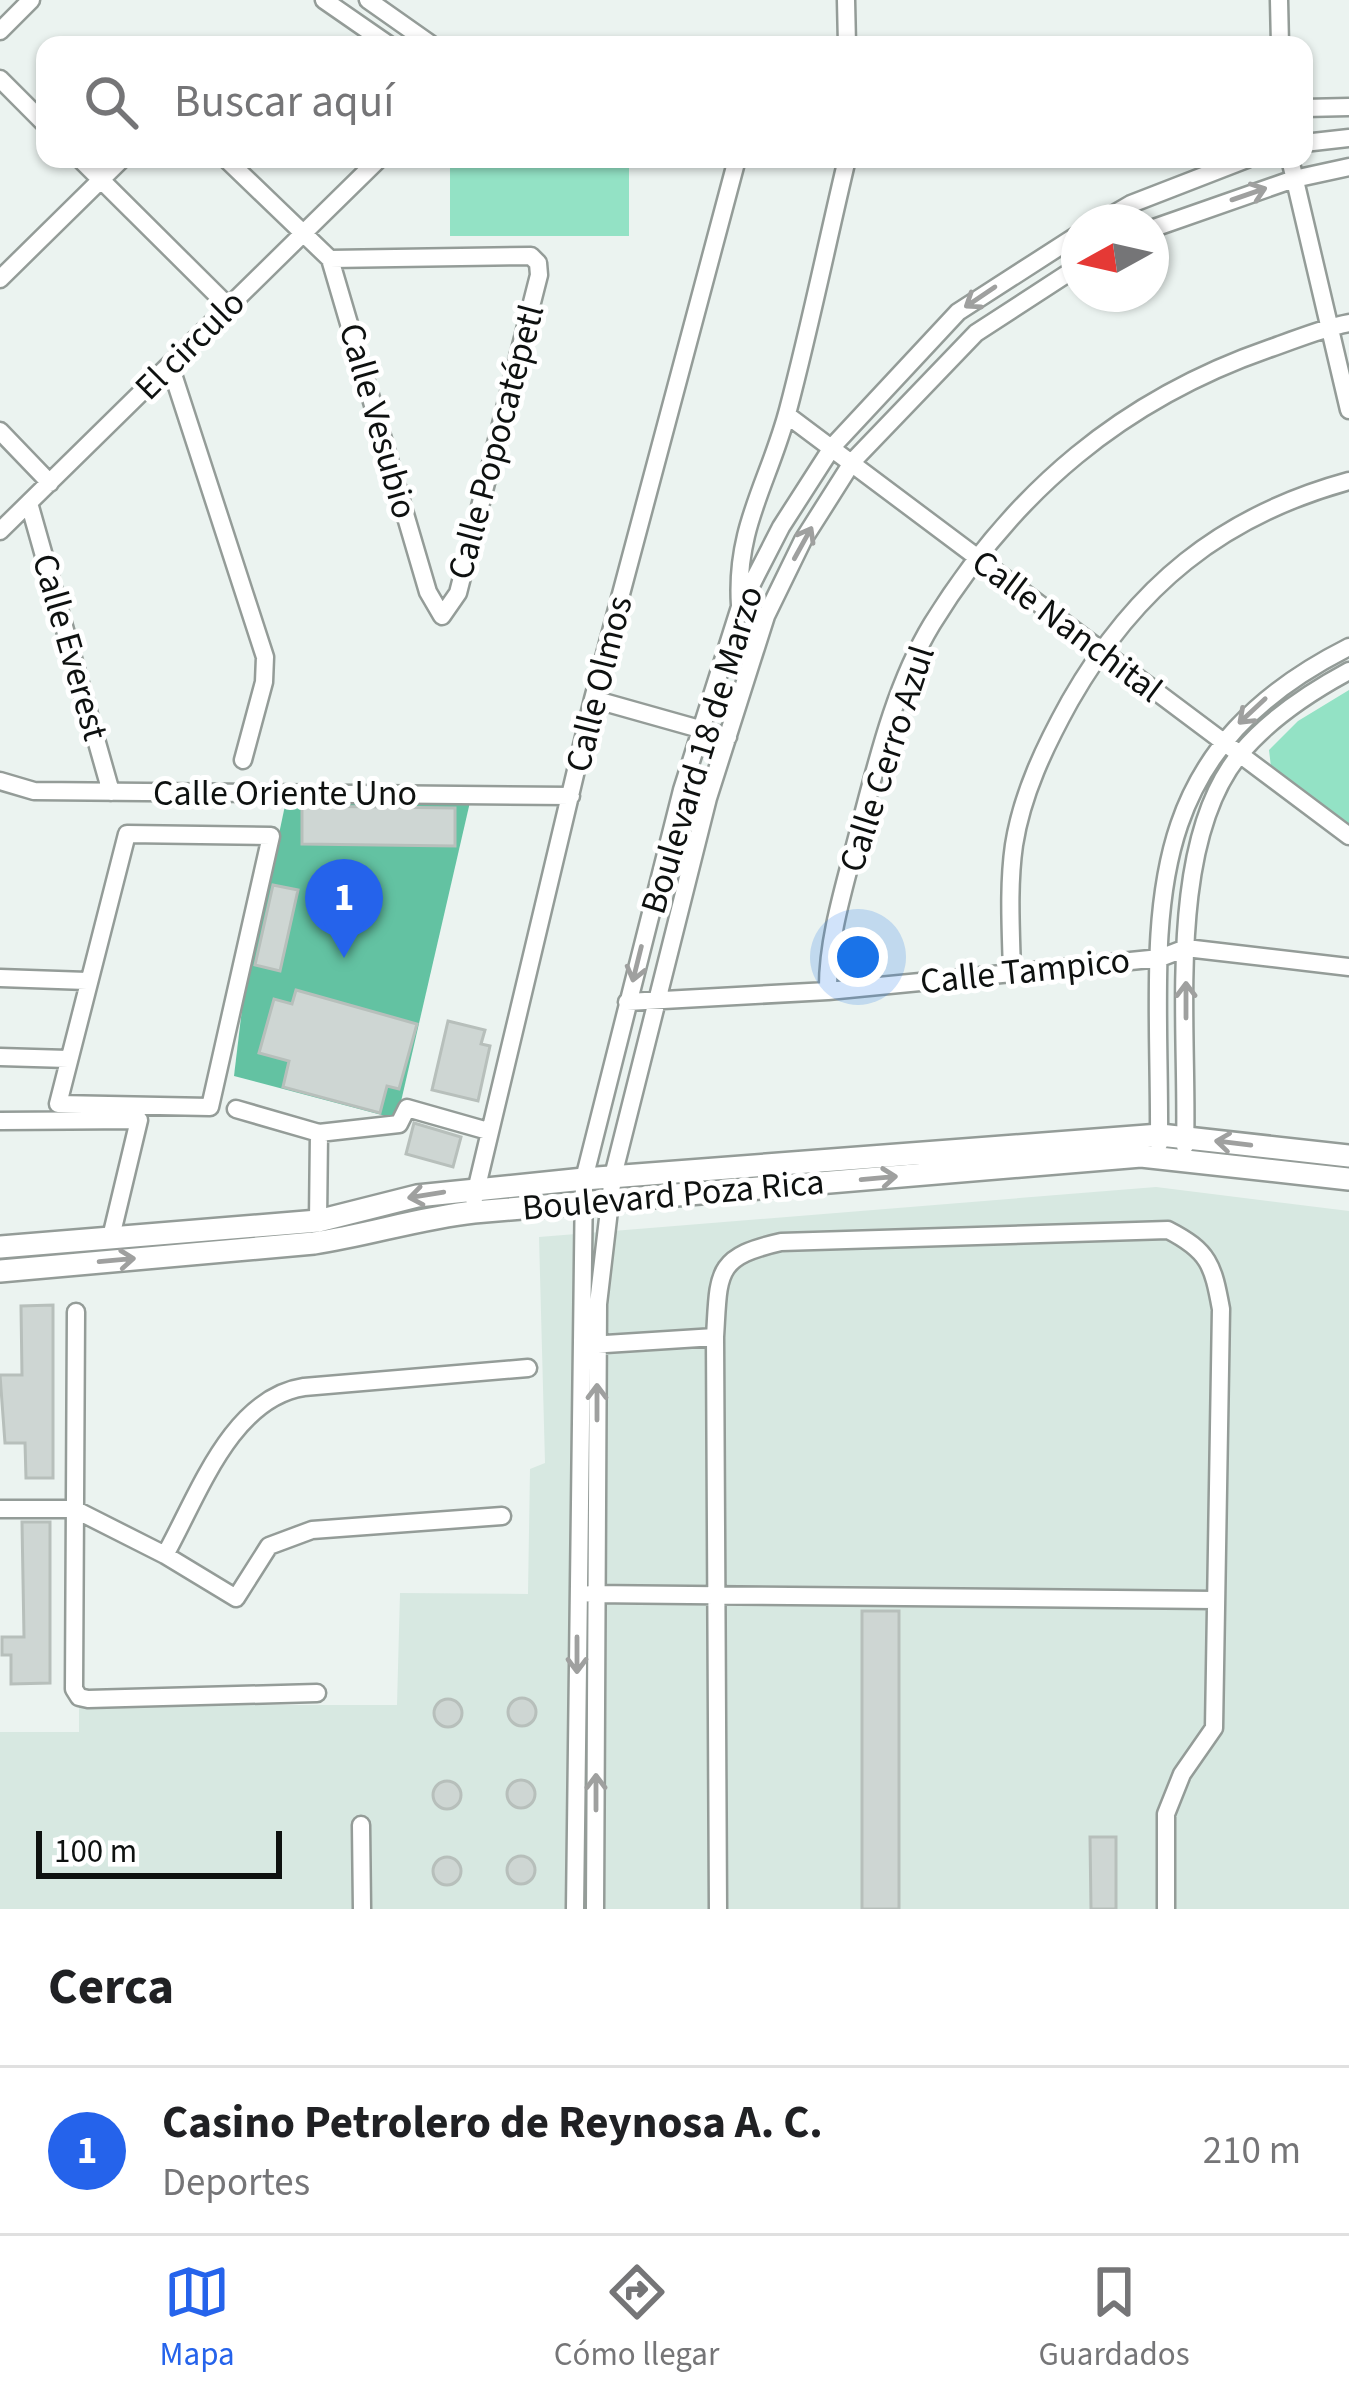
<!DOCTYPE html>
<html lang="es">
<head>
<meta charset="utf-8">
<style>
	body { margin:0; font-family:"Source Sans 3",sans-serif; background:#f2f2f2; color:#202124 }
	.compass { position:absolute; left:1061px; top:204px; width:108px; height:108px; border-radius:50%; background:#fff; box-shadow:0 3px 9px #0004; rotate:262deg }
	.scale { position:absolute; left:36px; bottom:30px; width:246px; box-sizing:border-box; padding-left:12px; border:6px solid #0e1110; border-top:0; font-size:33px; line-height:42px; white-space:nowrap; color:#0e1110; -webkit-text-stroke:9px #fff; paint-order:stroke }
	.you { position:absolute; left:858px; top:957px; width:42px; height:42px; margin:-30px; border:9px solid #fff; border-radius:50%; background:#1a73e8; box-shadow:0 0 0 18px #1a73e833 }
	.badge { display:grid; place-items:center; width:78px; height:78px; border-radius:50%; background:#2563eb; color:#fff; font-size:39px; font-weight:700 }
	.pin { position:absolute; translate:-50% -99px; filter:drop-shadow(0 3px 6px #0008) }
	.pin::after { content:''; position:absolute; top:63px; width:42px; height:36px; background:inherit; clip-path:polygon(0 0,100% 0,50% 100%) }
	.list { margin:0; padding:0; list-style:none }
	h2 { display:flex; justify-content:space-between; align-items:center; height:156px; margin:0; padding:0 48px; font-size:51px }
	h2 small { font-size:39px; font-weight:400; color:#757577 }
	.list li { display:grid; grid-template-columns:78px 1fr auto; gap:36px; align-items:center; box-sizing:border-box; height:168px; padding:0 48px; border-top:3px solid #e0e0e0 }
	.list b { display:block; font-size:45px; white-space:nowrap }
	.list p { margin:0; font-size:39px; white-space:nowrap; color:#757577 }
	.list em { font-size:39px; font-style:normal; color:#757577 }
	.icon { flex:none; width:66px; height:66px; fill:none; stroke:currentColor; stroke-width:2; stroke-linecap:round; stroke-linejoin:round }
	.map { position:relative; flex:none; width:1349px; height:1909px; overflow:hidden }
	.search { position:absolute; background:#fff; box-shadow:0 3px 9px #0004; left:36px; right:36px; top:36px; height:132px; display:flex; align-items:center; gap:30px; box-sizing:border-box; padding:0 42px; border-radius:24px; color:#757577; font-size:45px }
	.sheet { height:324px; background:#fff }
	nav { display:flex; justify-content:space-around; align-items:center; box-sizing:border-box; height:168px; border-top:3px solid #e0e0e0; background:#fff; font-size:33px; color:#757577 }
	nav a { display:grid; justify-items:center; gap:6px }
	nav .on { color:#2563eb }
	.map>svg:first-child { display:block }
	.built { fill:#d7e8e1 }
	.green { fill:#93e2c5 }
	.water { fill:#63c2a2 }
	.building { fill:#ced6d3; stroke:#b7bfbb; stroke-width:3 }
	.lines { fill:none; stroke-linecap:round; stroke-linejoin:round }
	.minor-casing { stroke:#949c98; stroke-width:21 }
	.major-casing { stroke:#949c98; stroke-width:26 }
	.minor { stroke:#fff; stroke-width:16 }
	.major { stroke:#fff; stroke-width:21 }
	.oneway { stroke:#9fa09f }
	.labels { text-anchor:middle; dominant-baseline:central; stroke-width:10; stroke-linejoin:round; paint-order:stroke }
	.street-label { font-size:36px; fill:#0e1110; stroke:#fff }
</style>
</head>
<body>
<div class="map">
<svg width="1349" height="1909" viewBox="0 0 1349 1909">
	<rect width="100%" height="100%" fill="#ebf3f0"/>
	<path class="built" d="M1156 1187 1349 1211V1909H0V1732H79V1705H397L400 1593 528 1594 530 1469 545 1463 539 1237Z"/>
	<path class="green" d="M450 159H629V236H450Z
		M1349 690V827L1271 767 1269 750 1298 721Z"/>
	<path class="water" d="M287 796 470 802 397 1119 234 1076 242 1009Z"/>
	<path class="building" d="M302 806 455 808V846L302 844Z
		M273 885 298 890 280 971 255 965Z
		M296 990 417 1024 399 1089 387 1086 380 1113 283 1087 289 1061 259 1053 274 999 292 1004Z
		M448 1021 485 1030 481 1044 490 1046 478 1101 432 1090Z
		M414 1123 461 1137 453 1167 406 1154Z
		M53 1305V1478H26L25 1443H5L0 1375H22L21 1306Z
		M22 1522H50V1683L11 1684V1655H2V1637H24Z
		M862 1611H899V1909H862Z
		M508 1712a14 14 0 1 1 28 0a14 14 0 1 1-28 0Z
		M434 1713a14 14 0 1 1 28 0a14 14 0 1 1-28 0Z
		M507 1794a14 14 0 1 1 28 0a14 14 0 1 1-28 0Z
		M433 1795a14 14 0 1 1 28 0a14 14 0 1 1-28 0Z
		M1090 1837H1116V1909H1091Z
		M507 1870a14 14 0 1 1 28 0a14 14 0 1 1-28 0Z
		M433 1871a14 14 0 1 1 28 0a14 14 0 1 1-28 0Z"/>
	<g class="lines">
		<g class="minor-casing">
			<path id="minor" d="M324 0 389 45
				M368 0 432 45
				M846 0 847 45
				M1279 0 1280 45
				M0 31 31 0
				M0 79 45 124
				M1304 108 1349 107
				M1304 143 1349 138
				M80 159 229 307
				M226 159 330 259 428 592 442 616 458 593 539 275 538 263 531 256 330 259
				M1290 159 1349 410
				M1100 222 1131 204 1247 159
				M1151 229 1294 179 1349 167
				M0 279 122 159
				M170 365 265 657 264 682 243 760
				M787 415 1349 836
				M0 431 50 483
				M29 503 111 792
				M0 531 379 159
				M740 605C735 527 769 482 788 410 810 327 827 243 847 159
				M593 699 728 737
				M0 781 34 791 571 796
				M127 834 271 836 210 1107 58 1104Z
				M1012 973C1011 931 1008 887 1014 845 1022 794 1045 746 1070 701 1135 587 1221 516 1349 481
				M0 978 87 981
				M828 991C827 939 846 881 859 830 877 762 895 685 932 624 1014 491 1123 399 1271 348 1297 339 1322 328 1349 323
				M627 1002 828 991 1012 973 1160 958 1186 948 1349 967
				M0 1057 68 1059
				M236 1109 319 1133 318 1221
				M0 1121 139 1120 111 1237
				M319 1133 399 1124 407 1108 488 1131
				M1159 1144C1161 928 1123 761 1349 647
				M1185 1146C1189 1033 1164 846 1240 754 1269 719 1310 692 1349 671
				M474 1199 593 699 737 159
				M76 1312 74 1689 79 1697 88 1699 317 1693
				M590 1345 715 1337
				M0 1509H74L165 1555 236 1598 269 1546 312 1530 502 1516
				M165 1555C198 1496 231 1398 304 1387L528 1368
				M590 1594 1214 1600
				M361 1825 362 1909
				M575 1909 584 1179 682 790 740 607 781 527 833 446 958 312 1079 234
				M595 1909 598 1304 613 1176 708 798 766 616 803 540 853 461 976 333 1079 266
				M718 1909 715 1337C719 1273 714 1257 781 1242L1168 1230C1209 1251 1213 1265 1221 1309L1214 1728 1182 1774 1166 1814V1909"/>
		</g>
		<g class="major-casing">
			<path id="major" d="M0 1247 318 1221 417 1196 584 1179 1160 1135 1349 1156
				M0 1271 314 1243C368 1235 419 1218 474 1212L1141 1156 1349 1179"/>
		</g>
		<use href="#minor" class="minor"/>
		<use href="#major" class="major"/>
	</g>
	<defs><path id="oneway-shaft" d="M-6 0H5M1.5-3L5.5 0L1.5 3" fill="none" stroke-width="1.6" stroke-linecap="round" stroke-linejoin="round" transform="scale(3)"/></defs>
	<g class="oneway">
		<use href="#oneway-shaft" transform="translate(1249 194) rotate(-19)"/>
		<use href="#oneway-shaft" transform="translate(980 297) rotate(146)"/>
		<use href="#oneway-shaft" transform="translate(803 543) rotate(-61)"/>
		<use href="#oneway-shaft" transform="translate(1252 711) rotate(137)"/>
		<use href="#oneway-shaft" transform="translate(637 964) rotate(104)"/>
		<use href="#oneway-shaft" transform="translate(1186 1000) rotate(-90)"/>
		<use href="#oneway-shaft" transform="translate(1233 1143) rotate(-173)"/>
		<use href="#oneway-shaft" transform="translate(879 1178) rotate(-5)"/>
		<use href="#oneway-shaft" transform="translate(426 1195) rotate(171)"/>
		<use href="#oneway-shaft" transform="translate(117 1260) rotate(-5)"/>
		<use href="#oneway-shaft" transform="translate(597 1402) rotate(-90)"/>
		<use href="#oneway-shaft" transform="translate(577 1655) rotate(90)"/>
		<use href="#oneway-shaft" transform="translate(596 1792) rotate(-90)"/>
	</g>
	<g class="labels">
		<g class="street-label">
			<text transform="translate(190 345) rotate(-45)">El circulo</text>
			<text transform="translate(378 421) rotate(74)">Calle Vesubio</text>
			<text transform="translate(496 442) rotate(-75)">Calle Popocatépetl</text>
			<text transform="translate(1067 626) rotate(37)">Calle Nanchital</text>
			<text transform="translate(70 647) rotate(74)">Calle Everest</text>
			<text transform="translate(599 684) rotate(-76)">Calle Olmos</text>
			<text transform="translate(702 750) rotate(-73)">Boulevard 18 de Marzo</text>
			<text transform="translate(887 759) rotate(-72)">Calle Cerro Azul</text>
			<text x="285" y="793">Calle Oriente Uno</text>
			<text transform="translate(1025 971) rotate(-6)">Calle Tampico</text>
			<text transform="translate(673 1195) rotate(-5)">Boulevard Poza Rica</text>
		</g>
	</g>
</svg>
<svg class="compass" viewBox="-18 -18 36 36"><path d="M0-13l5 13h-10z" fill="#e53935"/><path d="M0 13l5-13h-10z" fill="#757577"/></svg>
<div class="scale">100 m</div>
<div class="you"></div>
<div class="pin badge" style="left:344px;top:958px">1</div>
<div class="search"><svg class="icon" aria-label="search" viewBox="0 0 24 24"><circle cx="10" cy="10" r="6"/><path d="M15 15l6 6"/></svg>Buscar aquí</div>
</div>
<section class="sheet">
<h2>Cerca<small></small></h2>
<ul class="list">
<li><span class="badge">1</span><div><b>Casino Petrolero de Reynosa A. C.</b><p>Deportes</p></div><em>210 m</em></li>
</ul>
</section>
<nav>
<a class="on"><svg class="icon" aria-label="map" viewBox="0 0 24 24"><path d="M3 6l6-2 6 2 6-2v14l-6 2-6-2-6 2zM9 4v14M15 6v14"/></svg>Mapa</a>
<a><svg class="icon" aria-label="directions" viewBox="0 0 24 24"><path d="M12 3l9 9-9 9-9-9zM9 14v-3h6M13 9l2 2-2 2"/></svg>Cómo llegar</a>
<a><svg class="icon" aria-label="saved" viewBox="0 0 24 24"><path d="M7 4h10v16l-5-4-5 4z"/></svg>Guardados</a>
</nav>
</body>
</html>
